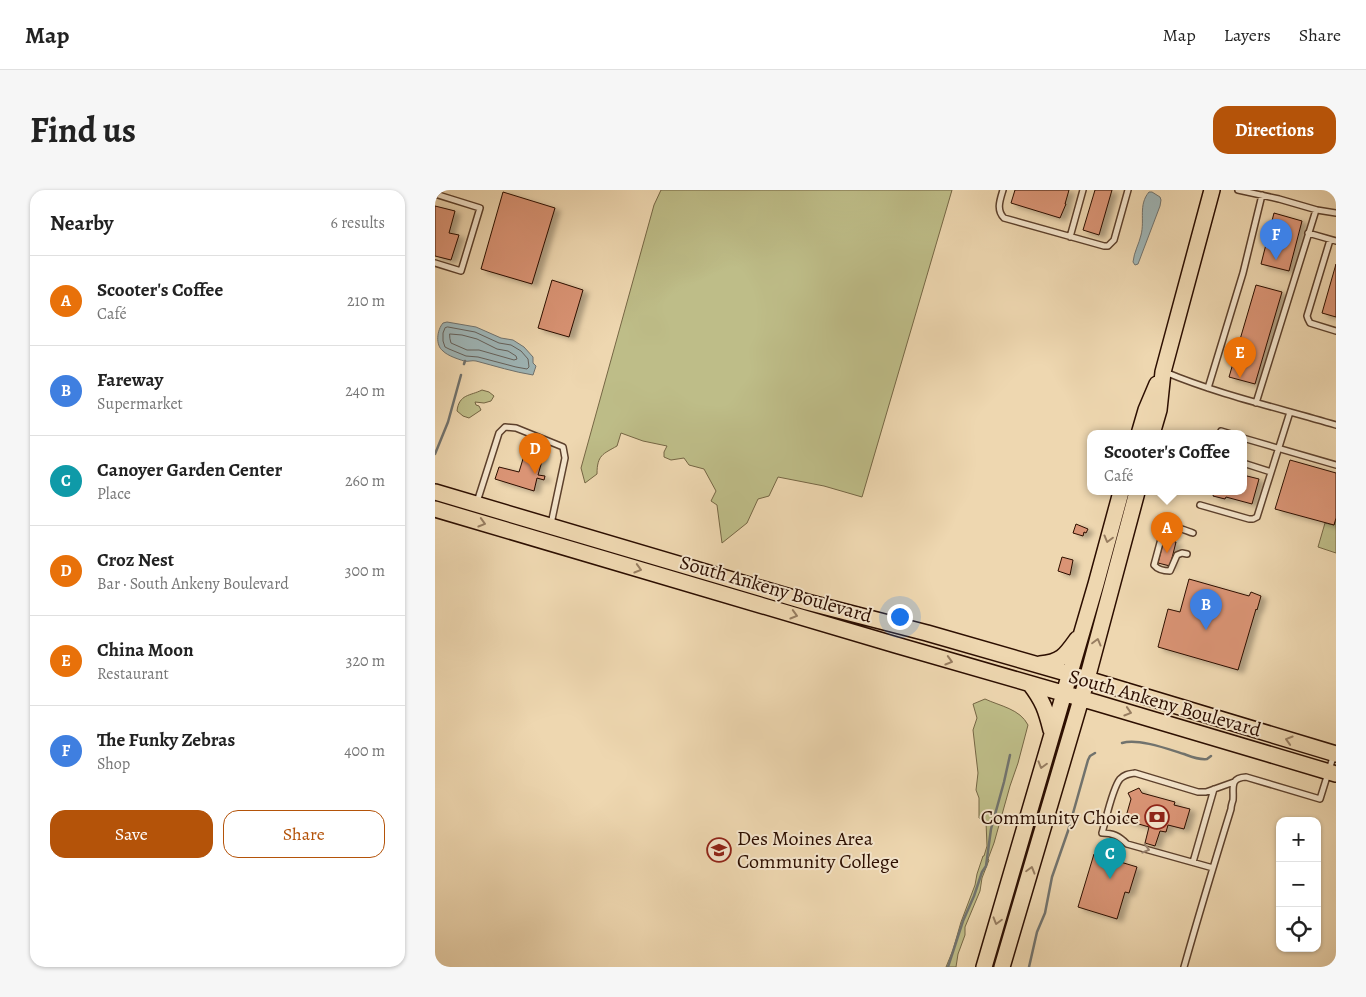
<!DOCTYPE html>
<html lang="en">
<head>
<meta charset="utf-8">
<style>
	body { margin:0; font-family:Alegreya,serif; background:#f6f6f6; color:#222 }
	.controls { position:absolute; right:15px; bottom:15px; display:grid; overflow:hidden; border-radius:10px; box-shadow:0 1px 4px #0004 }
	.controls button { width:45px; height:45px; display:grid; place-items:center; padding:0; border:0; border-bottom:1px solid #e0e0e0; background:#fff; color:#222; font:25px sans-serif }
	.you { position:absolute; left:464px; top:426px; width:18px; height:18px; margin:-12px; border:4px solid #fff; border-radius:50%; background:#1a73e8; box-shadow:0 0 0 8px #1a73e833 }
	.badge { display:grid; place-items:center; width:32px; height:32px; border-radius:50%; background:#b45309; color:#fff; font-size:16px; font-weight:700 }
	.pin { position:absolute; translate:-50% -41px; filter:drop-shadow(0 1px 2px #0008) }
	.pin::after { content:''; position:absolute; top:26px; width:18px; height:15px; background:inherit; clip-path:polygon(0 0,100% 0,50% 100%) }
	.popup { position:absolute; left:652px; top:240px; width:160px; height:65px; box-sizing:border-box; display:grid; place-content:center; border-radius:10px; background:#fff; filter:drop-shadow(0 1px 4px #0005); font-size:16px; white-space:nowrap; color:#767676 }
	.popup b { font-size:19px; color:#222 }
	.popup::after { content:''; position:absolute; left:50%; top:100%; margin-left:-10px; border:10px solid transparent; border-top-color:#fff }
	.list { margin:0; padding:0; list-style:none }
	h2 { display:flex; justify-content:space-between; align-items:center; height:65px; margin:0; padding:0 20px; font-size:21px }
	h2 small { font-size:16px; font-weight:400; color:#767676 }
	.list li { display:grid; grid-template-columns:32px 1fr auto; gap:15px; align-items:center; box-sizing:border-box; height:90px; padding:0 20px; border-top:1px solid #e0e0e0 }
	.list b { display:block; font-size:19px; white-space:nowrap }
	.list p { margin:0; font-size:16px; white-space:nowrap; color:#767676 }
	.list em { font-size:16px; font-style:normal; color:#767676 }
	.actions { display:flex; gap:10px; padding:15px 20px }
	.actions a { flex:1; padding:11px 0; border:1px solid #b45309; border-radius:15px; text-align:center; font-size:18px; color:#b45309 }
	.actions .main { background:#b45309; color:#fff }
	.icon { flex:none; width:28px; height:28px; fill:none; stroke:currentColor; stroke-width:2; stroke-linecap:round; stroke-linejoin:round }
	.map { position:relative; flex:none; width:901px; height:777px; overflow:hidden; border-radius:15px }
	header { display:flex; align-items:center; gap:30px; box-sizing:border-box; height:70px; padding:0 25px; background:#fff; border-bottom:1px solid #e0e0e0 }
	header strong { font-size:24px }
	nav { display:flex; gap:28px; margin-inline-start:auto; font-size:18px }
	.intro { display:flex; align-items:center; justify-content:space-between; box-sizing:border-box; height:120px; padding:0 30px }
	h1 { margin:0; font-size:35px }
	.button { padding:12px 22px; border-radius:15px; background:#b45309; color:#fff; font-size:18px; font-weight:700 }
	main { display:flex; gap:30px; padding:0 30px }
	aside { flex:1; background:#fff; border-radius:15px; box-shadow:0 1px 4px #0004 }
	.map>svg:first-child { display:block }
	.green { fill:#bebd88; stroke:#756644 }
	.water { fill:#9fb6b7; stroke:#71736e }
	.lines { fill:none; stroke-linecap:round; stroke-linejoin:round }
	.shore { stroke:#66625c; stroke-width:1 }
	.stream { stroke:#71736e; stroke-width:2.5 }
	.building { fill:#da9474; stroke:#2c0e00; filter:url(#shadow) }
	.service-casing { stroke:#5c402c; stroke-width:8 }
	.primary-casing { stroke:#2c0e00; stroke-width:18 }
	.service { stroke:#f4e5cc; stroke-width:5 }
	.primary { stroke:#eed7b0; stroke-width:15 }
	.oneway { stroke:#977d61 }
	.oneway2 { stroke:#9a8470 }
	.labels { text-anchor:middle; dominant-baseline:central; stroke-width:4; stroke-linejoin:round; paint-order:stroke }
	.street-label { font-size:20px; fill:#2c0e00; stroke:#f4e5cc }
	.poi-label { font-size:20px; fill:#2c0e00; stroke:#f4e5cc; text-anchor:end }
</style>
</head>
<body>
<header>
<strong>Map</strong>
<nav><a>Map</a><a>Layers</a><a>Share</a></nav>
</header>
<div class="intro"><h1>Find us</h1><a class="button">Directions</a></div>
<main>
<aside>
<h2>Nearby<small>6 results</small></h2>
<ul class="list">
<li><span class="badge" style="background:#e8710a">A</span><div><b>Scooter's Coffee</b><p>Café</p></div><em>210 m</em></li>
<li><span class="badge" style="background:#3f7fe0">B</span><div><b>Fareway</b><p>Supermarket</p></div><em>240 m</em></li>
<li><span class="badge" style="background:#0f9aa8">C</span><div><b>Canoyer Garden Center</b><p>Place</p></div><em>260 m</em></li>
<li><span class="badge" style="background:#e8710a">D</span><div><b>Croz Nest</b><p>Bar · South Ankeny Boulevard</p></div><em>300 m</em></li>
<li><span class="badge" style="background:#e8710a">E</span><div><b>China Moon</b><p>Restaurant</p></div><em>320 m</em></li>
<li><span class="badge" style="background:#3f7fe0">F</span><div><b>The Funky Zebras</b><p>Shop</p></div><em>400 m</em></li>
</ul>
<div class="actions"><a class="main">Save</a><a>Share</a></div>
</aside>
<div class="map">
<svg width="901" height="777" viewBox="0 0 901 777">
	<defs>
		<filter id="shadow"><feDropShadow dx="5.5" dy="3" stdDeviation="2.5" flood-color="#0004"/></filter>
	</defs>
	<rect width="100%" height="100%" fill="#eed7b0"/>
	<filter id="stains"><feTurbulence type="fractalNoise" baseFrequency=".004" numOctaves="4"/><feColorMatrix values="0 0 0 0 .2 0 0 0 0 .09 0 0 0 0 .02 0 0 0 .5 -.17"/></filter>
	<radialGradient id="worn" r=".72"><stop offset=".6" stop-color="#630" stop-opacity="0"/><stop offset="1" stop-color="#630" stop-opacity=".3"/></radialGradient>
	<path class="green" d="M226 0H517L427 307 389 296 343 287 334 306 323 309 312 333 287 353 282 315 276 311 281 301 269 279 254 275 249 268 236 270 229 267V262L232 256 208 251 186 243 182 256C168 264 162 265 162 284L150 293 146 278 219 15Z
		M47 200 54 202 59 206 56 211 49 213 40 212 41 215 44 216 46 220 34 228 28 226 22 221C24 204 35 206 47 200Z
		M901 328V363L883 357 890 333 899 335Z
		M550 509C565 516 585 519 593 535L583 573 575 596 559 653 553 669 554 670 547 688 545 701 530 737V745L523 764 521 777H511L518 760 526 732 540 695 542 684 548 666H549L552 656 551 632 544 628V608L541 600 543 583 538 540 542 528 538 514Z"/>
	<path class="water" d="M714 2H717L725 7 726 10 725 16 703 74 700 75 698 72C699 62 704 54 706 45 710 30 703 15 714 2Z
		M12 132 41 137 66 148 78 150 89 157 98 167V173L101 176 98 185C79 182 60 176 41 171 37 170 33 172 29 171 23 169 13 166 8 161 0 155 2 140 8 133Z"/>
	<g class="lines">
		<path class="shore" d="M13 137 40 142 64 153 76 155 86 161 93 169 94 177 92 179 81 177 43 167 31 166 14 159 10 157 8 151V143L10 138Z
			M15 144 27 145 42 149 62 159 73 161 81 166 82 169 79 170 44 160H32L16 153 15 149Z"/>
		<path class="stream" d="M29 174 30 171
			M0 264 13 232 26 185
			M687 553C703 548 733 559 749 564 757 567 764 570 772 569L776 566
			M513 777 528 731 539 706 547 682 551 676 556 639 569 592 575 565
			M594 777 602 742 610 723 617 687 633 641 653 570 655 566 660 563"/>
	</g>
	<path class="building" d="M580 0H634L630 14H631L625 28 576 13Z
		M660 0H677L664 45 648 40Z
		M68 2 120 18 97 94 46 79Z
		M0 16 20 21 14 43 24 45 16 70 0 66Z
		M839 23 867 31 854 81 826 74Z
		M901 74V127L887 123Z
		M117 90 148 100 134 147 103 138Z
		M821 95 847 102 820 194 794 187Z
		M91 259 109 264 103 285 110 286 109 290 102 288 99 301 60 289 64 277 84 282Z
		M855 270 901 283V328L899 335 840 319Z
		M808 285 824 289 817 314 791 307 790 309 778 306 779 302H808Z
		M641 334 653 339 651 343 649 342 648 346 638 343Z
		M729 349 741 352 735 376 723 373Z
		M627 367 638 370 635 385 623 381Z
		M754 389 814 406 816 402 826 406 822 420 821 419 803 480 723 457 733 419 745 422Z
		M704 598 707 603 740 612 739 615 755 619 749 639 733 635 731 642 725 641 720 656 710 653 714 637 690 630 696 609 693 603Z
		M659 664 702 677 694 703 690 702 682 729 643 717Z"/>
	<g class="lines">
		<g class="service-casing">
			<path id="service" d="M568 0C565 10 561 20 569 28L669 56H673L679 50 693 0
				M803 0 844 9 882 20 901 23
				M0 4 45 18 26 81 0 73
				M873 43 901 51
				M635 47 648 0
				M895 50 872 126 873 129 875 133 901 141
				M730 182C785 205 844 218 901 235
				M773 198 808 83 827 5
				M821 213 881 20
				M786 241 796 244
				M808 248 901 275
				M808 273 836 282
				M42 312 64 243 70 237 81 238 128 257 130 268 116 334
				M765 315 814 329H818L822 327 855 222
				M752 364 747 363 742 365 735 381C729 381 723 380 719 375L729 338C737 334 749 340 758 343
				M758 672 779 599
				M778 678 692 654C684 646 678 643 667 643 671 630 677 599 685 589 690 584 694 584 700 583L763 602H771L799 592
				M749 777C764 724 780 671 796 619 796 616 797 613 798 610 799 598 794 588 811 587L885 609 899 564"/>
		</g>
		<g class="primary-casing">
			<path id="primary" d="M704 244 711 220 722 194
				M717 244 724 220 728 182 777 0
				M0 302 372 412 492 443 652 489 901 564
				M0 319 461 455 662 513 901 584
				M605 474C626 472 630 466 642 449
				M595 494C608 511 611 520 616 540
				M549 777 661 394 686 302
				M567 777 652 489 702 302"/>
		</g>
		<use href="#service" class="service"/>
		<use href="#primary" class="primary"/>
	</g>
	<defs><path id="oneway-chevron" d="M-2-3.5L2.5 0L-2 3.5" fill="none" stroke-width="1.6" stroke-linecap="round" stroke-linejoin="round" transform="scale(1.25)"/></defs>
	<g class="oneway">
		<use href="#oneway-chevron" transform="translate(47 333) rotate(16)"/>
		<use href="#oneway-chevron" transform="translate(673 349) rotate(105)"/>
		<use href="#oneway-chevron" transform="translate(203 379) rotate(16)"/>
		<use href="#oneway-chevron" transform="translate(359 425) rotate(16)"/>
		<use href="#oneway-chevron" transform="translate(662 452) rotate(-75)"/>
		<use href="#oneway-chevron" transform="translate(514 471) rotate(16)"/>
		<use href="#oneway-chevron" transform="translate(693 522) rotate(17)"/>
		<use href="#oneway-chevron" transform="translate(854 550) rotate(-163)"/>
		<use href="#oneway-chevron" transform="translate(607 575) rotate(106)"/>
		<use href="#oneway-chevron" transform="translate(596 680) rotate(-74)"/>
		<use href="#oneway-chevron" transform="translate(562 731) rotate(106)"/>
	</g>
	<use class="oneway2" href="#oneway-chevron" transform="translate(711 659) rotate(16)"/>
	<defs>
		<g id="bank-ring" transform="scale(1.25)"><circle r="9.5" fill="#f4e5cc" stroke="#8f2418" stroke-width="1.5"/><path d="M-6-4H6V4H-6ZM0-2.3a2.3 2.3 0 1 0 0 4.6a2.3 2.3 0 1 0 0-4.6Z" fill="#8f2418"/></g>
		<g id="university-ring" transform="scale(1.25)"><circle r="9.5" fill="#f4e5cc" stroke="#8f2418" stroke-width="1.5"/><path d="M0-5L7-2L0 1L-7-2ZM-4 1L0 2.5L4 1V4Q0 6-4 4Z" fill="#8f2418"/></g>
	</defs>
	<g fill-rule="evenodd">
		<use href="#bank-ring" x="722" y="627"/>
		<use href="#university-ring" x="284" y="660"/>
	</g>
	<g class="labels">
		<g class="street-label">
			<text transform="translate(341 399) rotate(16)">South Ankeny Boulevard</text>
			<text transform="translate(730 513) rotate(16)">South Ankeny Boulevard</text>
		</g>
		<g class="poi-label">
			<text x="704" y="627">Community Choice</text>
			<text x="302" y="648" text-anchor="start">Des Moines Area<tspan x="302" dy="23">Community College</tspan></text>
		</g>
	</g>
	<rect width="100%" height="100%" filter="url(#stains)"/>
	<rect width="100%" height="100%" fill="url(#worn)"/>
</svg>
<div class="controls">
<button>+</button>
<button>−</button>
<button><svg class="icon" aria-label="locate" viewBox="0 0 24 24"><circle cx="12" cy="12" r="6"/><path d="M12 2v4M12 18v4M2 12h4M18 12h4"/></svg></button>
</div>
<div class="you"></div>
<div class="pin badge" style="left:732px;top:363px;background:#e8710a">A</div>
<div class="popup"><b>Scooter's Coffee</b>Café</div>
<div class="pin badge" style="left:771px;top:440px;background:#3f7fe0">B</div>
<div class="pin badge" style="left:675px;top:689px;background:#0f9aa8">C</div>
<div class="pin badge" style="left:100px;top:284px;background:#e8710a">D</div>
<div class="pin badge" style="left:805px;top:188px;background:#e8710a">E</div>
<div class="pin badge" style="left:841px;top:70px;background:#3f7fe0">F</div>
</div>
</main>
</body>
</html>
